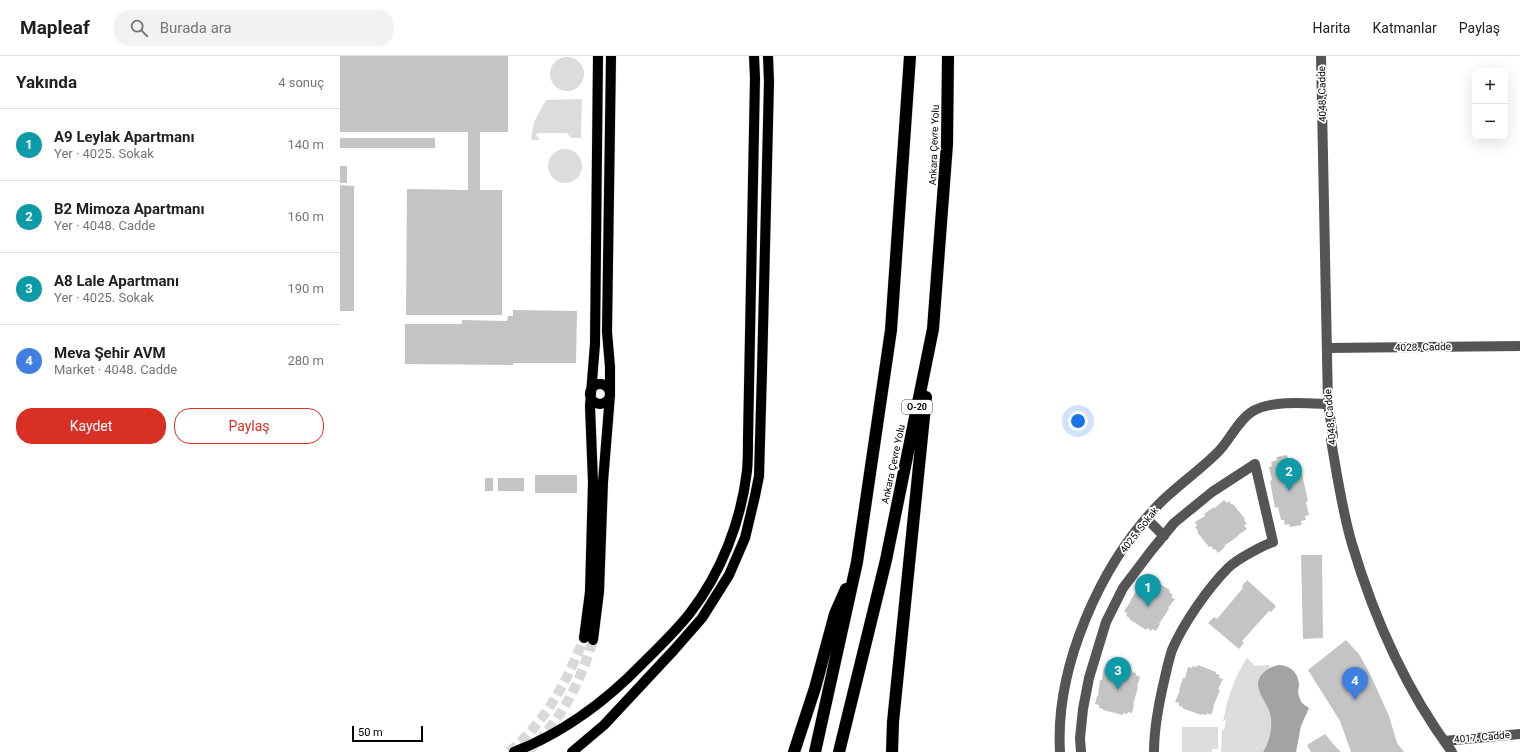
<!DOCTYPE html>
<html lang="tr">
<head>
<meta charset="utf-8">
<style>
	body { margin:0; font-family:Roboto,sans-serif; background:#f2f2f2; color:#202124 }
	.controls { position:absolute; right:12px; top:12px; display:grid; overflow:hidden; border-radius:8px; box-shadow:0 4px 16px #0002 }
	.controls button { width:36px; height:36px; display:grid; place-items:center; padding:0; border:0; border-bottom:1px solid #e0e0e0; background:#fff; color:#202124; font:20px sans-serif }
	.scale { position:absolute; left:12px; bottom:10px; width:71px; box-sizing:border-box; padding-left:4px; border:2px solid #000; border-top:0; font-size:11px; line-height:14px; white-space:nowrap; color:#000; -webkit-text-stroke:3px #fff; paint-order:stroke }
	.you { position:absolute; left:738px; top:365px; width:14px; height:14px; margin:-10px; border:3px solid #fff; border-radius:50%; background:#1a73e8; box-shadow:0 0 0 6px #1a73e833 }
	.badge { display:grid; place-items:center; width:26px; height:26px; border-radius:50%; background:#d93025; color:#fff; font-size:13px; font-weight:700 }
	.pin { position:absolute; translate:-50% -33px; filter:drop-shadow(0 1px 2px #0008) }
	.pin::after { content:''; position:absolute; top:21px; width:14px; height:12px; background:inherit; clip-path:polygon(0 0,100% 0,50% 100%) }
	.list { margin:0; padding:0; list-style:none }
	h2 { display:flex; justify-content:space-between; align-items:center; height:52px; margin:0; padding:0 16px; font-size:17px }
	h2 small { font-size:13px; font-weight:400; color:#757577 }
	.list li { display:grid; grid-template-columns:26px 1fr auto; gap:12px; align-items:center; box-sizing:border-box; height:72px; padding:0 16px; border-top:1px solid #e0e0e0 }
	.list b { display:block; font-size:15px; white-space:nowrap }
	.list p { margin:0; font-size:13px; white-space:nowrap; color:#757577 }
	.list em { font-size:13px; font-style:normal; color:#757577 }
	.actions { display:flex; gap:8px; padding:12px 16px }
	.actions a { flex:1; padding:9px 0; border:1px solid #d93025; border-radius:16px; text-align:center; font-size:14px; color:#d93025 }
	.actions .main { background:#d93025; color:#fff }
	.icon { flex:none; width:22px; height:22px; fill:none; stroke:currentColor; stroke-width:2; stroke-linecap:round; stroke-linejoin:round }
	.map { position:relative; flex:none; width:1180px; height:696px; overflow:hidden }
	header { display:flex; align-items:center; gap:24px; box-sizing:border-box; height:56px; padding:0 20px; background:#fff; border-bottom:1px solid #e0e0e0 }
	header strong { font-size:19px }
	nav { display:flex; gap:22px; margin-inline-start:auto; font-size:14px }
	.search { width:280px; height:36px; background:#f2f2f2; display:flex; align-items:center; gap:10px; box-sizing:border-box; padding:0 14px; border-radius:16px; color:#757577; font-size:15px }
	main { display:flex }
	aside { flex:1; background:#fff }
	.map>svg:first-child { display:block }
	.green { fill:#dcdcdc }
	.water { fill:#a3a3a3 }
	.building { fill:#c4c4c4 }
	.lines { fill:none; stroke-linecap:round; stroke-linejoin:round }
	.major-tunnel { stroke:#d9d9d9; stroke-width:10; stroke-dasharray:10 5; stroke-linecap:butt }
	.major-casing { stroke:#dbdbdb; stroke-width:11 }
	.highway-casing { stroke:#dbdbdb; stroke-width:13 }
	.minor { stroke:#555; stroke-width:10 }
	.major { stroke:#000; stroke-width:10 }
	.highway { stroke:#000; stroke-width:12 }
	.labels { text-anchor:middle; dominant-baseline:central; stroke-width:3.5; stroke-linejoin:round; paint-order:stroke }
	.shield { fill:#fff; stroke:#4c4c4c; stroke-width:1 }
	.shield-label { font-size:9px; font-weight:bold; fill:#000 }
	.street-label { font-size:10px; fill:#000; stroke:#fff }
</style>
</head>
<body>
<header>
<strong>Mapleaf</strong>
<div class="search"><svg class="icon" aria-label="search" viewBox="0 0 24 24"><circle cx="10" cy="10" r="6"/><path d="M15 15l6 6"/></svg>Burada ara</div>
<nav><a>Harita</a><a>Katmanlar</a><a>Paylaş</a></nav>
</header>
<main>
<aside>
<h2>Yakında<small>4 sonuç</small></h2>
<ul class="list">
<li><span class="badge" style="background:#0f9aa8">1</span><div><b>A9 Leylak Apartmanı</b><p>Yer · 4025. Sokak</p></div><em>140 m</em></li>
<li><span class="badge" style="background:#0f9aa8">2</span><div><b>B2 Mimoza Apartmanı</b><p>Yer · 4048. Cadde</p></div><em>160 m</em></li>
<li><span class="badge" style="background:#0f9aa8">3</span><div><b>A8 Lale Apartmanı</b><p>Yer · 4025. Sokak</p></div><em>190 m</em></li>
<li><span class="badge" style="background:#3f7fe0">4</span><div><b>Meva Şehir AVM</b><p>Market · 4048. Cadde</p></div><em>280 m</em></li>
</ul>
<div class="actions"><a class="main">Kaydet</a><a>Paylaş</a></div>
</aside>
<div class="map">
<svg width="1180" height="696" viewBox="0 0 1180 696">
	<rect width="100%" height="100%" fill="#fff"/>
	<path class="green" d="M210 18a17 17 0 1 1 34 0a17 17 0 1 1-34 0Z
		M242 43 241 82H231L227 77H198L196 79 200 84H192L191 82 194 66 206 44Z
		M208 110a17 17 0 1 1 34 0a17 17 0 1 1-34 0Z
		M907 602 915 610 929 609 930 611C904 627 929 643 931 663 932 675 929 686 923 696H881L882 672 884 675 886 663 883 666C887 644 894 621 907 602Z
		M842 671H878V693H872V696H842Z"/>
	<path class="water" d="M940 609C951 610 958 617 959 628 959 632 957 636 959 640 960 646 964 649 969 652L961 670 956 696H923C929 686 932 675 931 663 930 651 922 644 919 634 914 620 928 610 940 609Z"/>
	<path class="building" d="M0 0H168V76H140V134H162V259H66L67 133 128 134V76H0Z
		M0 82H95V92H0Z
		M0 110H7V127H0Z
		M0 129 14 130V255H0Z
		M173 254 237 255 236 307H173V309L65 308V268H122V264L167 265 168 260H173Z
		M947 399 948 403 953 402 954 406 957 405 960 418H962L968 445 966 446 969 459 965 460 966 464 961 465 962 469 950 471 949 468 945 469 944 464H941L938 451 935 452 930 425 932 424 929 411 932 410 931 406 937 404 936 401Z
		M195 419H237V437H195Z
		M145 422H153V435H145Z
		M158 422H184V435H158Z
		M884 444 887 447 889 445 892 449 893 448 905 463 904 464 907 468 904 469 907 473 898 479V480L884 490 885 491 878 497 875 493 874 494 871 490 869 491 857 476 858 475 855 471 857 470 855 466 865 460 864 458 874 451 875 452Z
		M961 499H982L983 582 963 583Z
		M803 524 807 526 809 524 812 526 813 524 830 534 829 536 833 539 831 541 835 543 828 552 829 553 819 568H820L816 575 812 573 811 575 807 572 806 574 789 563 790 562 786 560 787 557 784 555 791 545H790L797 534 798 535Z
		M907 524 936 550 931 556 929 555 902 585 904 587 899 593 868 567 874 561 877 563 903 532 902 530Z
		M1006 584 1019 598 1031 620 1049 660 1057 687 1064 696H1011L1000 665 968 614Z
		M858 609 876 616V618L880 619 879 622 883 623 878 633 880 634 873 651H874L871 659 867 657 866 659 862 658 861 659 842 652 843 651 839 650V647L835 646 840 634H839L843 622H845L848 611 852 612 853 610 857 611Z
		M773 610 792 614V616L796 617V619L800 621 797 631H798L793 649H794L792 657 788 656 787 658 783 657V659L763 654V653L759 652V649L755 648 757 640H758L760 624H762L764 612 768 613 769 611 773 612Z
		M985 678 995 690 1001 696H971L967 689Z"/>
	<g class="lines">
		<path class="major-tunnel" d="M169 696C206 666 227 625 244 582
			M187 696C221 666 240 627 253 584"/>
		<g class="major-casing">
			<path id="major" d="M250 338a10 10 0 1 1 20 0a10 10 0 1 1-20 0Z
				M244 582 250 536 253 426 250 350 255 288 258 0
				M253 584 259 536 263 426 270 339V311L267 276 271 0
				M174 696C223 677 266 645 302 608 319 591 336 575 350 557 381 517 401 466 407 415 408 405 408 393 408 382L415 22 414 0
				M232 696 264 669 334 594 362 562 389 519 405 482 415 440 419 420 422 315 429 26 428 0"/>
		</g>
		<g class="highway-casing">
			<path id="highway" d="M454 696 475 632 495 558 506 533
				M475 696 517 506 551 274 570 0
				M499 696 546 504 593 273 607 88 608 0
				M552 696 553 666 586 341"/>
		</g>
		<path class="minor" d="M981 0 988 348 993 380 991 384C997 419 1002 454 1012 488 1034 562 1066 634 1112 696
			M987 292 1180 290
			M807 463 824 480
			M1104 685 1180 678
			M720 696C715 611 760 509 819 448 837 430 859 415 878 396 890 384 898 364 913 355 933 344 965 347 988 348
			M741 696 740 682 743 653 749 622 766 566 783 532 811 495 834 467 872 436 915 408 933 486C922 490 897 503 888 512 868 532 843 568 832 594 829 603 827 612 825 621 819 646 814 670 814 696"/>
		<use href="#major" class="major"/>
		<use href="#highway" class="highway"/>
	</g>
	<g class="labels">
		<rect class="shield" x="562" y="344" width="30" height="14" rx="3"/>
		<g class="shield-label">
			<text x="577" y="351">O-20</text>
		</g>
		<g class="street-label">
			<text transform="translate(982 38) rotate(-91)">4048. Cadde</text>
			<text transform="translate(594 89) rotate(-88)">Ankara Çevre Yolu</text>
			<text transform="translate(1083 291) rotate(-1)">4028. Cadde</text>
			<text transform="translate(990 361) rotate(-95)">4048. Cadde</text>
			<text transform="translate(553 408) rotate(-78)">Ankara Çevre Yolu</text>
			<text transform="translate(799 474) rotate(-52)">4025. Sokak</text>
			<text transform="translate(1142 681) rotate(-5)">4017. Cadde</text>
		</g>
	</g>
</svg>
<div class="controls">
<button>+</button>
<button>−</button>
</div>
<div class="scale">50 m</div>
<div class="you"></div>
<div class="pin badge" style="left:808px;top:551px;background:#0f9aa8">1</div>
<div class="pin badge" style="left:949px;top:435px;background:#0f9aa8">2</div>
<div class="pin badge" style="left:778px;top:634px;background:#0f9aa8">3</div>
<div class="pin badge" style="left:1015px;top:644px;background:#3f7fe0">4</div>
</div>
</main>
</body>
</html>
